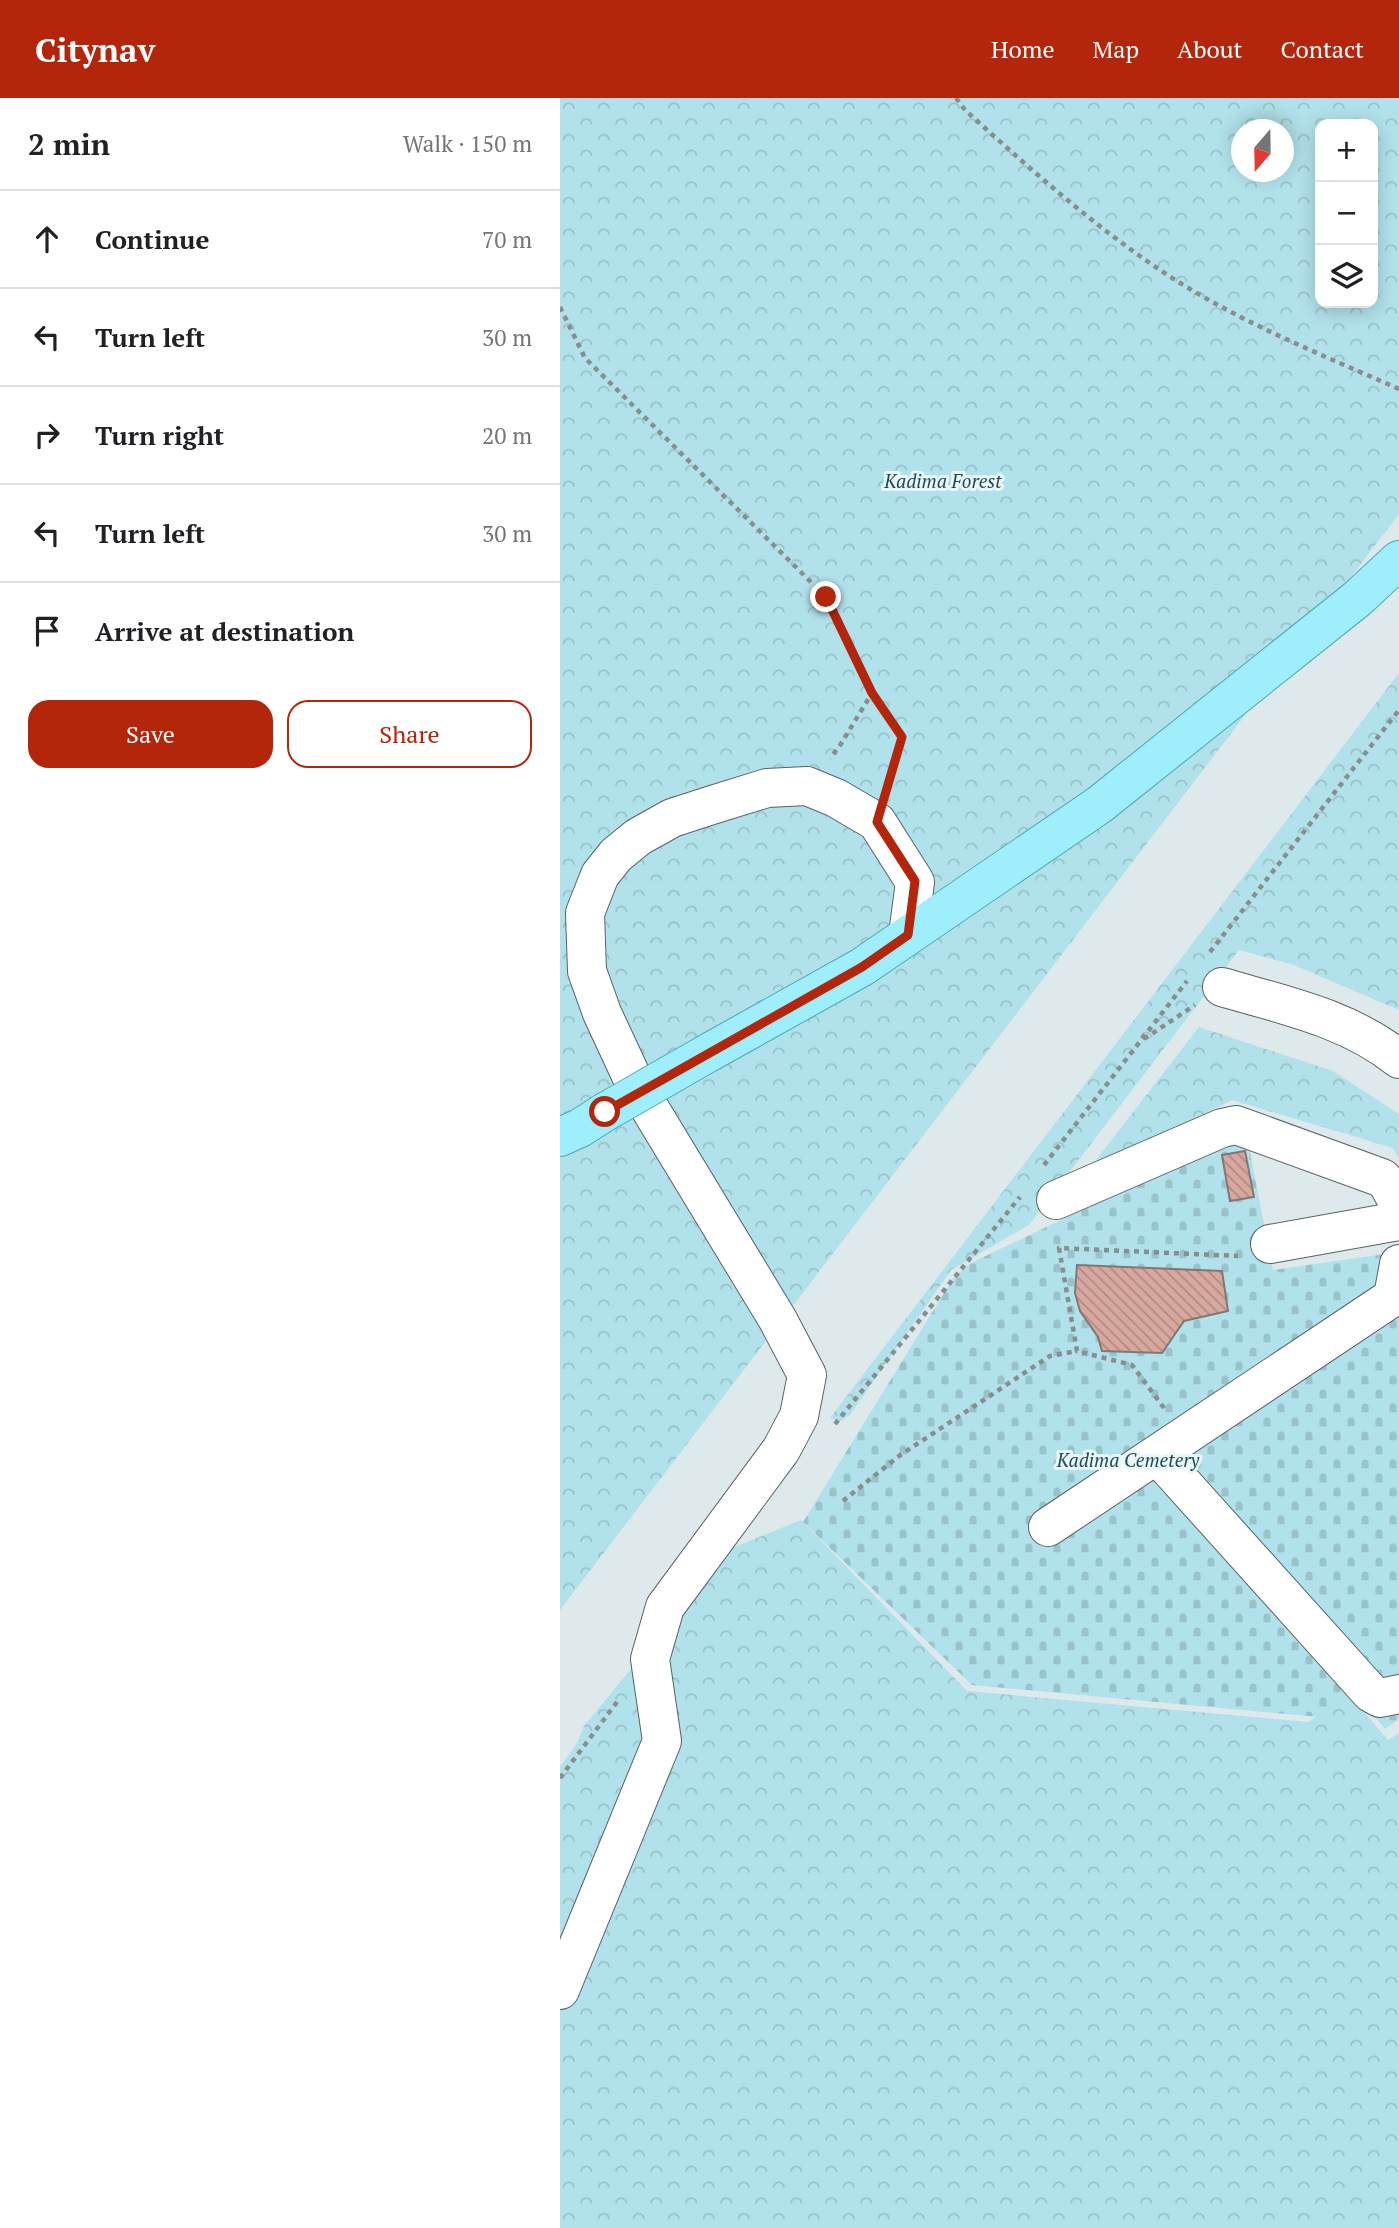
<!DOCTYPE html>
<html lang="en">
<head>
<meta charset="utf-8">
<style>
	body { margin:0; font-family:"PT Serif",serif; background:#f6f6f6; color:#202124 }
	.controls { position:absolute; right:21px; top:21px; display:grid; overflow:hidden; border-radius:14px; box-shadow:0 4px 18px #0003 }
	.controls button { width:63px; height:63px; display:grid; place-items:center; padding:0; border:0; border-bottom:2px solid #e0e0e0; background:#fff; color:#202124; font:35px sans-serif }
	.compass { position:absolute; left:671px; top:21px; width:63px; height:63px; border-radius:50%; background:#fff; box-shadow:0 4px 18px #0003; rotate:200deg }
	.stop { position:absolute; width:21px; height:21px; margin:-16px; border:5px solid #b3260b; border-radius:50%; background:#fff }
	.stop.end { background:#b3260b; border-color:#fff; box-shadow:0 2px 7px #0008 }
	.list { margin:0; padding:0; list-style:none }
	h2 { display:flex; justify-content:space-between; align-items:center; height:91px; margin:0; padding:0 28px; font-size:30px }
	h2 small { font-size:23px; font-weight:400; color:#757577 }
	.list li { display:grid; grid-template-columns:46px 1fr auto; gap:21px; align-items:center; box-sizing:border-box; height:98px; padding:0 28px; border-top:2px solid #e0e0e0 }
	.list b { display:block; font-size:26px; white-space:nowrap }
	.list em { font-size:23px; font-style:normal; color:#757577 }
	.actions { display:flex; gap:14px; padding:21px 28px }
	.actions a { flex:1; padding:16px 0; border:2px solid #b3260b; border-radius:21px; text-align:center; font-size:24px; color:#b3260b }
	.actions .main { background:#b3260b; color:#fff }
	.icon { flex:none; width:38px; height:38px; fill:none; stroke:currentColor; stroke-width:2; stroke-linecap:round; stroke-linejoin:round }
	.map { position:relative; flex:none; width:839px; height:2130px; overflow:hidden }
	header { display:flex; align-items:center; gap:42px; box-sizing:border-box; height:98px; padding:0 35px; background:#b3260b; color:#fff }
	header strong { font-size:33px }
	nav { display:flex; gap:38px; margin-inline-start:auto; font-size:24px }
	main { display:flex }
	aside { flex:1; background:#fff }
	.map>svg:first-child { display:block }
	.forest { fill:url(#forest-crowns); fill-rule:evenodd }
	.cemetery { fill:url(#cemetery-stones) }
	.building { fill:url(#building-back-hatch); stroke:#817775; stroke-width:2 }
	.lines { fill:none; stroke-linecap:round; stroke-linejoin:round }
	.minor-casing { stroke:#586264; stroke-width:40 }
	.major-casing { stroke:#4fa7b5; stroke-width:40 }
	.path { stroke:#878e8f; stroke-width:4.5; stroke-dasharray:5 5; stroke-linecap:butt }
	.minor { stroke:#fff; stroke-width:38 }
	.major { stroke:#9eeffb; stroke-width:38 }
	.major-bridge-casing { stroke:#4fa7b5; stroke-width:40; stroke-linecap:butt }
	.major-bridge { stroke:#9eeffb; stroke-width:38 }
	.route { stroke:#b3260b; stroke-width:9 }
	.labels { text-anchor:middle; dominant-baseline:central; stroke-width:6; stroke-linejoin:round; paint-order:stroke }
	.park-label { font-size:19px; font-style:italic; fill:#1d4e55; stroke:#ebf6f8 }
</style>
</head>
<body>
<header>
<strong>Citynav</strong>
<nav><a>Home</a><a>Map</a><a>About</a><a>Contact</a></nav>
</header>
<main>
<aside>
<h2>2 min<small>Walk · 150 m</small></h2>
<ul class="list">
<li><svg class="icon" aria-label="ahead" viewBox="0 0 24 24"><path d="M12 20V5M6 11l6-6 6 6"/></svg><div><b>Continue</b></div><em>70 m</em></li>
<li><svg class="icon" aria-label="left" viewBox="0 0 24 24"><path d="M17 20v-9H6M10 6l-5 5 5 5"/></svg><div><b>Turn left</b></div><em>30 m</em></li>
<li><svg class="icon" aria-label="right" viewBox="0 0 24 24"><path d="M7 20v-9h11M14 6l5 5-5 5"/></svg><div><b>Turn right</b></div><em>20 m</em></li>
<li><svg class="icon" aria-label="left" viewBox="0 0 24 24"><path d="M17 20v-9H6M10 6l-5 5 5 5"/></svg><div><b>Turn left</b></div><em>30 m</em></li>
<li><svg class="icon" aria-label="arrive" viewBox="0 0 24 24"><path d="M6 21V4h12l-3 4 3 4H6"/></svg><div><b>Arrive at destination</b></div></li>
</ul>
<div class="actions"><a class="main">Save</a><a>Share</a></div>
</aside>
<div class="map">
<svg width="839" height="2130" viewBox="0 0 839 2130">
	<defs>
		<pattern id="forest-crowns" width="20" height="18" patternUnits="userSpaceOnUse" patternTransform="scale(1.75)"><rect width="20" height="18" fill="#b1e1ea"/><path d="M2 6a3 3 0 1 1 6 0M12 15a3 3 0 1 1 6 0" fill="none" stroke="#99c2c9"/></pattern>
		<pattern id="cemetery-stones" width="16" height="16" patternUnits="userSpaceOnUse" patternTransform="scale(1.75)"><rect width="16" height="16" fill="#b1e1ea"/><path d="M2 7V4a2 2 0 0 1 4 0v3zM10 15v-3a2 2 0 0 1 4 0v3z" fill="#99c2c9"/></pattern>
		<pattern id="building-back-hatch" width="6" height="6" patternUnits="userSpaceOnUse" patternTransform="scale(1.75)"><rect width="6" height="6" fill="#d8a89e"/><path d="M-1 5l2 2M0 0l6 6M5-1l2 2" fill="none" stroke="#b08a82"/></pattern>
	</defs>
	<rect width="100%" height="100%" fill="#dee9eb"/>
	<path class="forest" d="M0 0H839V416L0 1512ZM760 26H813V205H760ZM682 32H724V74H682Z
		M839 575V912L734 867 679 852 469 1127 391 1172 290 1317 280 1323 270 1320Z
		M639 929 773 973 839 1016V1062L833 1050 672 1002 526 1075Z
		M241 1422 407 1593 749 1624 788 1595 828 1642 839 1635V2130H0V1669L17 1645 24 1628 170 1451Z"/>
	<path class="cemetery" d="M687 1039 713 1172 839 1154V1621L825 1631 793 1592 759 1619 412 1587 243 1424 394 1179 411 1165 652 1050Z"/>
	<path class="building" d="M685 1053 694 1099 670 1103 662 1057Z
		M517 1167 662 1173 668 1213 624 1223 602 1255 542 1253 538 1239 520 1213 515 1195Z"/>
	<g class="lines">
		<g class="minor-casing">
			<path id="minor" d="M662 889C723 907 788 920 839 961
				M496 1102 662 1030 676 1027 822 1080 828 1086 839 1106
				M710 1146 839 1123
				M597 1357 811 1595 820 1600 839 1596
				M488 1429 833 1199 839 1166
				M0 1892 102 1643 90 1561 105 1509 221 1352 239 1318 247 1277 218 1222 75 986 42 915 27 873 25 815 40 777 56 757 78 739 112 720 152 707 207 690 247 688 276 700 317 724 355 784 348 837"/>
		</g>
		<g class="major-casing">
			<path id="major" d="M148 955 302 869 539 707 797 501 839 462
				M0 1039 20 1030 45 1014"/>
		</g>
		<path class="path" d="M396 0 405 12C467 68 530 125 600 172 674 222 758 255 839 291
			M0 209 25 260 266 499 312 595 279 649 270 660
			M312 595 342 639 327 691
			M650 854 839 612
			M584 941 635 907
			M484 1067 627 883
			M604 1310 572 1267 517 1253 499 1150 678 1158
			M275 1326 460 1099
			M283 1403 339 1358 490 1258 517 1253
			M0 1680 60 1600"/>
		<use href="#minor" class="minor"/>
		<use href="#major" class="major"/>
		<g class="major-bridge-casing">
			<path id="major-bridge" d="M45 1014 148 955"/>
		</g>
		<use href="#major-bridge" class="major-bridge"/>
	</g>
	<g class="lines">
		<path class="route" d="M45 1014 302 869 348 837 355 783 317 724 342 639 312 595 266 499"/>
	</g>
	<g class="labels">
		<g class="park-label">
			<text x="383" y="382">Kadima Forest</text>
			<text x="568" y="1361">Kadima Cemetery</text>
		</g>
	</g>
</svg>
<div class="controls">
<button>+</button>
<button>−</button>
<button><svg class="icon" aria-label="layers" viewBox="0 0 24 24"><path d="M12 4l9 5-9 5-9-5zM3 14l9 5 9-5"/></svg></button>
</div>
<svg class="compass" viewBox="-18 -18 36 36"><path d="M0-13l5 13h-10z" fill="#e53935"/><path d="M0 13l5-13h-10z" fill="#757577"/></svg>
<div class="stop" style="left:45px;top:1014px"></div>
<div class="stop end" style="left:266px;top:499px"></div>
</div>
</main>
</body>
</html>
